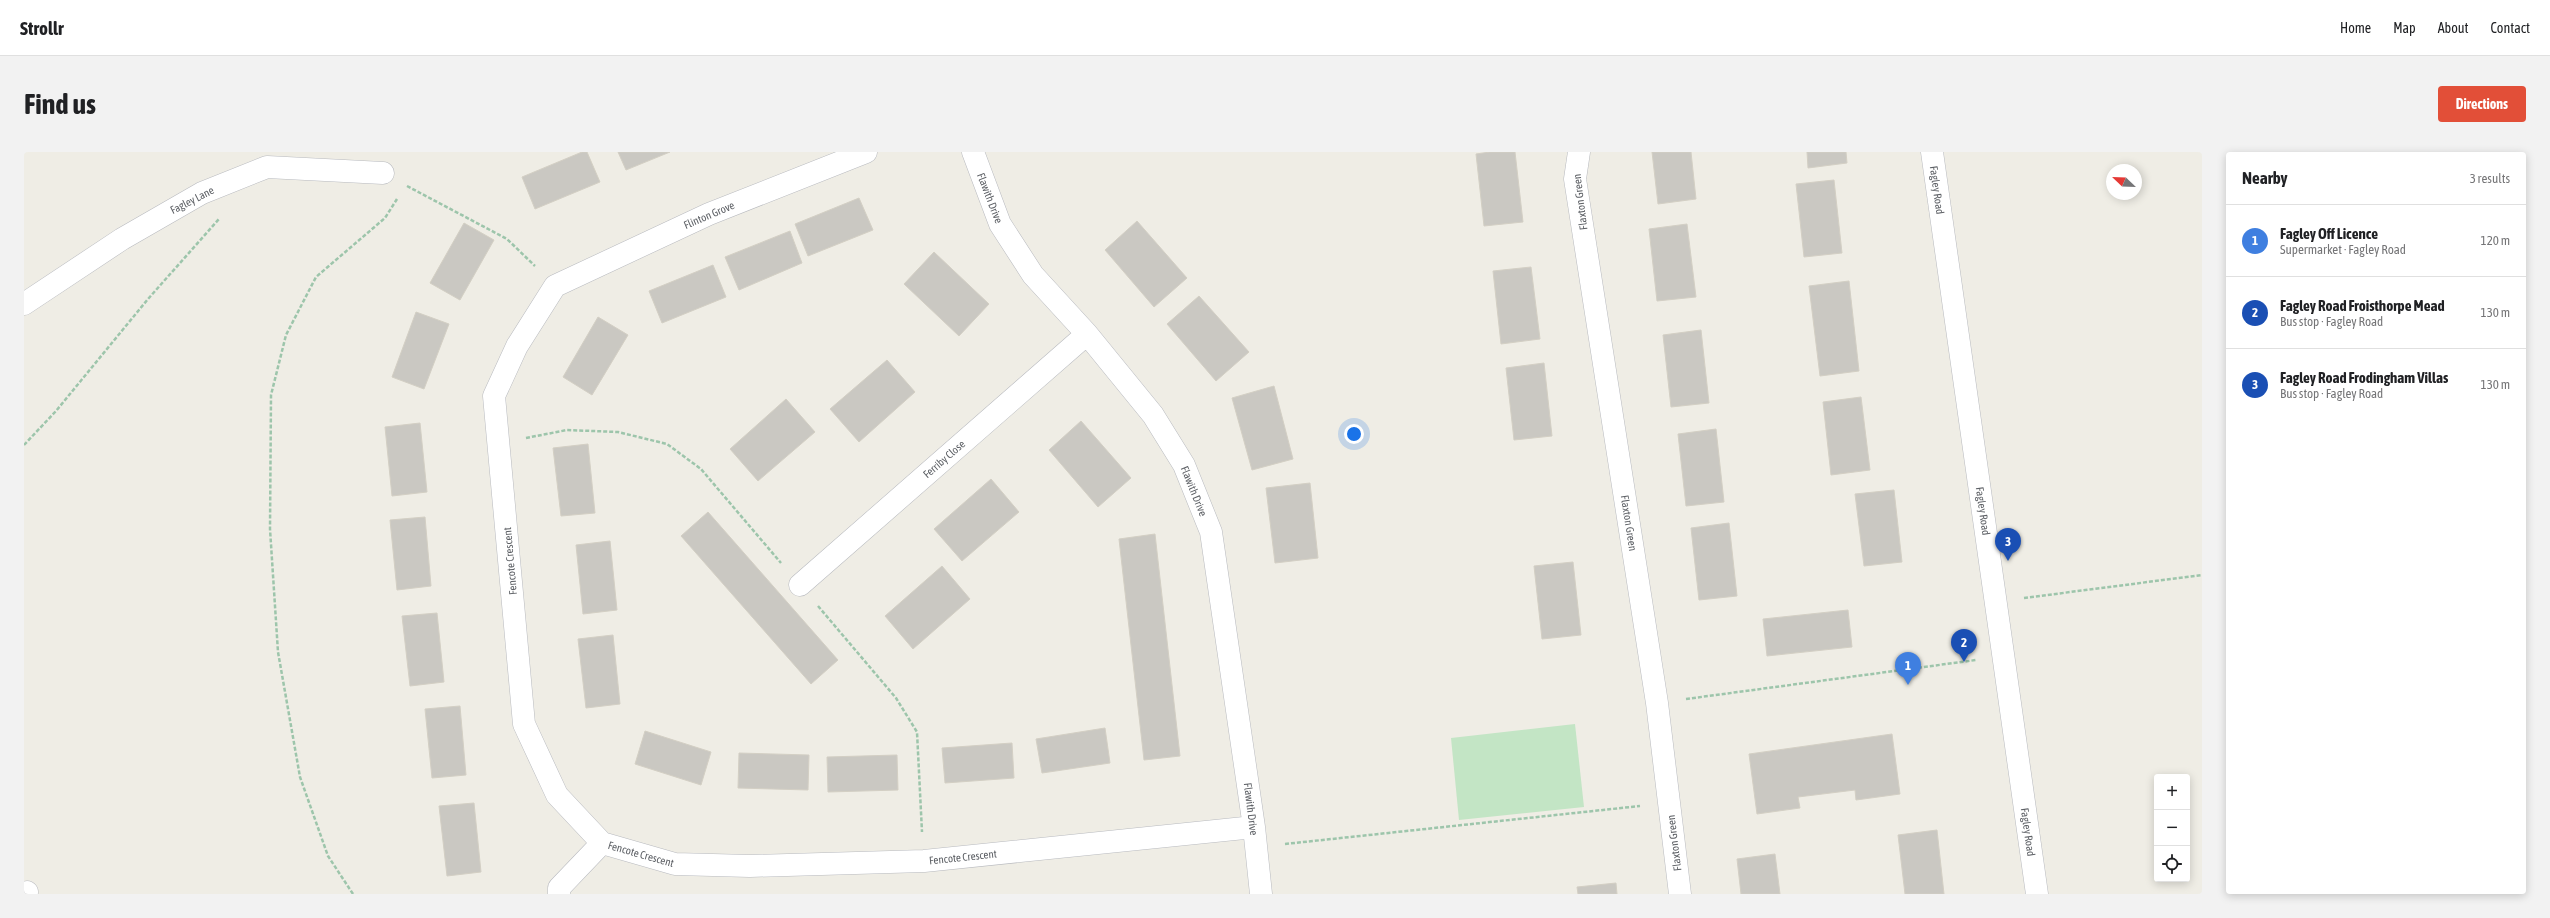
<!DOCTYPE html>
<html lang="en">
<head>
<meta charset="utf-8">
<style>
	body { margin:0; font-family:"Asap Condensed",sans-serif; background:#f2f2f2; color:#202124 }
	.controls { position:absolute; right:12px; bottom:12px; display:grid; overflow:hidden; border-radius:4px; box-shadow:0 2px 10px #0003 }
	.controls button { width:36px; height:36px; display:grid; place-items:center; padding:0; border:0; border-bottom:1px solid #e0e0e0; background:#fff; color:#202124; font:20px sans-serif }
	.compass { position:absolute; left:2082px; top:12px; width:36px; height:36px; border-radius:50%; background:#fff; box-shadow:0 2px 10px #0003; rotate:293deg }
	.you { position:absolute; left:1330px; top:282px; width:14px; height:14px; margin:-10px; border:3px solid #fff; border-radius:50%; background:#1a73e8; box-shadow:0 0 0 6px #1a73e833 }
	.badge { display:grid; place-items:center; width:26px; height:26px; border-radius:50%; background:#e24f38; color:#fff; font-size:13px; font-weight:700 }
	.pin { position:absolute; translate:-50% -33px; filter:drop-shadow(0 1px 2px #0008) }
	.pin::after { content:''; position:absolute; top:21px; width:14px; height:12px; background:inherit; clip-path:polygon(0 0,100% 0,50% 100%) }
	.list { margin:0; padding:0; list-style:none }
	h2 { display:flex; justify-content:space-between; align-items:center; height:52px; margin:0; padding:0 16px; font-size:17px }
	h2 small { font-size:13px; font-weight:400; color:#757577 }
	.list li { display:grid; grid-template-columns:26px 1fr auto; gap:12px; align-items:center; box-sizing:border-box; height:72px; padding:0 16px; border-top:1px solid #e0e0e0 }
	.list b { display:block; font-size:15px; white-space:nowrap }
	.list p { margin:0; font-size:13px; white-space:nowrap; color:#757577 }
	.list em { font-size:13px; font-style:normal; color:#757577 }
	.icon { flex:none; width:22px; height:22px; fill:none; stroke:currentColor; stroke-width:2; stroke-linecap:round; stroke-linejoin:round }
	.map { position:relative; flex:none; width:2178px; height:742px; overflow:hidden; border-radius:4px }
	header { display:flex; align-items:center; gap:24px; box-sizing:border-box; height:56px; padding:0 20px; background:#fff; border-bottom:1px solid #e0e0e0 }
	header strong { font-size:19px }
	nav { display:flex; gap:22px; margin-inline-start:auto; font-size:14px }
	.intro { display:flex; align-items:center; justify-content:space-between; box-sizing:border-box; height:96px; padding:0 24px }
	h1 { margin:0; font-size:28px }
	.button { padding:10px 18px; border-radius:4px; background:#e24f38; color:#fff; font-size:14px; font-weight:700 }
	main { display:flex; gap:24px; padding:0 24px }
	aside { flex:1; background:#fff; border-radius:4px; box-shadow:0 2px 10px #0003 }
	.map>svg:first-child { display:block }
	.green { fill:#c3e5c5 }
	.building { fill:#cac8c2; stroke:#d3cfc4 }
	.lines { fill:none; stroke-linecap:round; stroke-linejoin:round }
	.street-casing { stroke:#b8babf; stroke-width:23 }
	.path { stroke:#9dc5ab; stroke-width:2.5; stroke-dasharray:4 2; stroke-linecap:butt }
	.street { stroke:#fff; stroke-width:22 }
	.labels { text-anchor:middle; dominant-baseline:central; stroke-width:3.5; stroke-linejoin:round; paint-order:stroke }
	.street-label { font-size:11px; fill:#5d6065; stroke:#fff }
</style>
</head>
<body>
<header>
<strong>Strollr</strong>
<nav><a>Home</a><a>Map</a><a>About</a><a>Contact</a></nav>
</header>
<div class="intro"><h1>Find us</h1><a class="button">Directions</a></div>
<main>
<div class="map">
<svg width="2178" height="742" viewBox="0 0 2178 742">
	<rect width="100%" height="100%" fill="#efede5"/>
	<path class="green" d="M1551 572 1560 655 1435 668 1427 586Z"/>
	<path class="building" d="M558 0H563L576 30 511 57 498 25Z
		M594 0H646L602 18Z
		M1466 0H1491L1499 70 1460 74 1452 2Z
		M1628 0H1667L1672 47 1634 52Z
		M1783 0H1822L1823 11 1784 16Z
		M1810 28 1818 101 1780 105 1772 32Z
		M835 46 849 78 784 104 771 72Z
		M1113 69 1163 126 1130 155 1081 98Z
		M440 71 470 88 436 148 406 131Z
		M1663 72 1672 145 1633 149 1625 77Z
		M766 79 778 111 715 138 701 105Z
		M910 100 965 152 935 184 880 132Z
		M689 113 702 145 638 171 625 139Z
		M1507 115 1516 187 1477 192 1469 119Z
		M1825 129 1835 219 1796 224 1785 134Z
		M1175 144 1225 200 1192 229 1143 172Z
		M392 160 425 172 400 237 368 225Z
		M574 165 604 183 568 243 539 225Z
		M1677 178 1685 251 1647 255 1639 183Z
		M863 208 891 240 835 290 806 257Z
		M1520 211 1528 284 1490 288 1482 216Z
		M1250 234 1269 307 1228 318 1208 246Z
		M1837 245 1846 318 1807 323 1799 250Z
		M762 247 791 280 734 329 706 297Z
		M1057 269 1107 326 1074 355 1025 298Z
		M396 271 403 340 368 344 361 275Z
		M1692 277 1700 350 1662 354 1654 282Z
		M564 292 571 361 537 364 529 296Z
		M967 327 995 360 938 409 910 377Z
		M1286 331 1294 406 1251 411 1242 336Z
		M1870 338 1878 410 1840 414 1831 342Z
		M684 360 814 508 787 532 657 384Z
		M401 365 407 434 373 438 366 368Z
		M1705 371 1713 444 1675 448 1667 376Z
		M1131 382 1156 604 1120 608 1095 387Z
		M586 389 593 458 559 462 552 393Z
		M1549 410 1557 483 1518 487 1510 414Z
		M918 414 946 447 889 497 861 464Z
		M1824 458 1828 495 1743 504 1739 467Z
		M413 461 420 530 386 534 378 464Z
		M589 483 596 552 562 556 554 487Z
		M436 554 442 623 408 626 401 557Z
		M1081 576 1086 611 1018 621 1012 587Z
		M621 579 687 600 677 633 611 612Z
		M1868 582 1876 642 1832 648 1831 638 1774 645 1776 656 1733 662 1725 602Z
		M988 591 990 626 921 631 918 596Z
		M715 601 785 603 784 638 714 636Z
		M873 603 874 638 804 640 803 605Z
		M450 651 457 720 423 724 415 654Z
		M1913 678 1920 742H1881L1874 683Z
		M1751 702 1756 742H1717L1713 707Z
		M1592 731 1593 742H1554L1553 735Z"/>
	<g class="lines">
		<g class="street-casing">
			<path id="street" d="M842 0 685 62 531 134 493 194 470 244 500 572 533 643 578 691 651 712 726 714 900 709 1230 675
				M949 0 976 72 1009 123 1063 182 1129 263 1160 313 1187 380 1230 675 1237 742
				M1555 0 1551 27 1633 551 1656 742
				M1908 0 2013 742
				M0 152 98 87 178 41 243 15 359 21
				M776 433 1063 182
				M2 742 3 740
				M535 742V736L578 691"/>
		</g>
		<path class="path" d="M383 34 483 87 511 114
			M502 286 543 278 594 280 643 292 677 317 757 411
			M0 293 32 259 124 147 195 67
			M2000 446 2178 423
			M794 454 872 546 893 580 898 680
			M1662 547 1952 508
			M1261 692 1616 654
			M329 742 304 704 276 625 254 500 246 377 247 243 262 183 292 125 361 66 373 47"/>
		<use href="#street" class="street"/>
	</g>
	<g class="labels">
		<g class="street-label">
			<text transform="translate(1913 38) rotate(82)">Fagley Road</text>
			<text transform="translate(966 46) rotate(69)">Flawith Drive</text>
			<text transform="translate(168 48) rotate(-27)">Fagley Lane</text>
			<text transform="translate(1556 50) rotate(-97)">Flaxton Green</text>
			<text transform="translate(685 63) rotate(-23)">Flinton Grove</text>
			<text transform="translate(920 307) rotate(-41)">Ferriby Close</text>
			<text transform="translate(1170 339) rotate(68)">Flawith Drive</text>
			<text transform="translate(1959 359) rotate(82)">Fagley Road</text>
			<text transform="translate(1605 371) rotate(81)">Flaxton Green</text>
			<text transform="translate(486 409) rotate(-95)">Fencote Crescent</text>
			<text transform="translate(1227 657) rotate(83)">Flawith Drive</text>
			<text transform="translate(2004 680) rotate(82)">Fagley Road</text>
			<text transform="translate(1650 691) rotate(-97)">Flaxton Green</text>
			<text transform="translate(617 702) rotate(16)">Fencote Crescent</text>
			<text transform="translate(939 705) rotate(-6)">Fencote Crescent</text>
		</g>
	</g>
</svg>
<div class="controls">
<button>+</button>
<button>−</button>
<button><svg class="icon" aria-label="locate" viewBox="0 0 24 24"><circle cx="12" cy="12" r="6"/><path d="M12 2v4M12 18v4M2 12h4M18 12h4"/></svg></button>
</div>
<svg class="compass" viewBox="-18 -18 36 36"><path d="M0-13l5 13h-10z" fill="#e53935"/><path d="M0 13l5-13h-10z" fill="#757577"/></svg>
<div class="you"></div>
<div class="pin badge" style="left:1884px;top:533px;background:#3f7fe0">1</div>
<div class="pin badge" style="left:1940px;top:510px;background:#1a4fb4">2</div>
<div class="pin badge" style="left:1984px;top:409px;background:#1a4fb4">3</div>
</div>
<aside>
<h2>Nearby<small>3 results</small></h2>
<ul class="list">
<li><span class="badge" style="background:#3f7fe0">1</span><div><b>Fagley Off Licence</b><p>Supermarket · Fagley Road</p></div><em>120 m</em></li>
<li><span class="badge" style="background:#1a4fb4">2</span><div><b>Fagley Road Froisthorpe Mead</b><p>Bus stop · Fagley Road</p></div><em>130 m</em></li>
<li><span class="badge" style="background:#1a4fb4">3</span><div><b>Fagley Road Frodingham Villas</b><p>Bus stop · Fagley Road</p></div><em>130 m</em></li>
</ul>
</aside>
</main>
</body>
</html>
